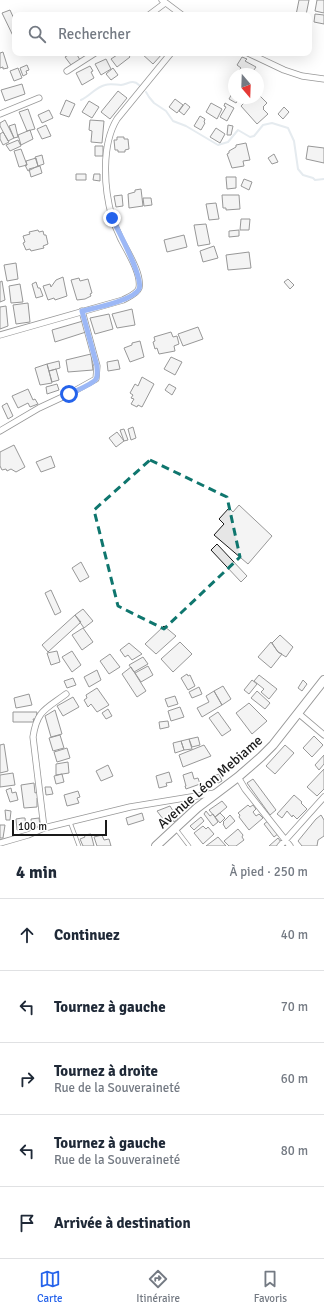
<!DOCTYPE html>
<html lang="fr">
<head>
<meta charset="utf-8">
<style>
	body { margin:0; font-family:Signika,sans-serif; background:#f2f2f3; color:#1f2937 }
	.compass { position:absolute; left:228px; top:68px; width:36px; height:36px; border-radius:50%; background:#fff; box-shadow:0 4px 16px #0002; rotate:161deg }
	.scale { position:absolute; left:12px; bottom:10px; width:95px; box-sizing:border-box; padding-left:4px; border:2px solid #1a1a1a; border-top:0; font-size:11px; line-height:14px; white-space:nowrap; color:#1a1a1a; -webkit-text-stroke:3px #fff; paint-order:stroke }
	.stop { position:absolute; width:12px; height:12px; margin:-9px; border:3px solid #2563eb; border-radius:50%; background:#fff }
	.stop.end { background:#2563eb; border-color:#fff; box-shadow:0 1px 4px #0008 }
	.list { margin:0; padding:0; list-style:none }
	h2 { display:flex; justify-content:space-between; align-items:center; height:52px; margin:0; padding:0 16px; font-size:17px }
	h2 small { font-size:13px; font-weight:400; color:#747a83 }
	.list li { display:grid; grid-template-columns:26px 1fr auto; gap:12px; align-items:center; box-sizing:border-box; height:72px; padding:0 16px; border-top:1px solid #e0e1e3 }
	.list b { display:block; font-size:15px; white-space:nowrap }
	.list p { margin:0; font-size:13px; white-space:nowrap; color:#747a83 }
	.list em { font-size:13px; font-style:normal; color:#747a83 }
	.icon { flex:none; width:22px; height:22px; fill:none; stroke:currentColor; stroke-width:2; stroke-linecap:round; stroke-linejoin:round }
	.map { position:relative; flex:none; width:324px; height:846px; overflow:hidden }
	.search { position:absolute; background:#fff; box-shadow:0 4px 16px #0002; left:12px; right:12px; top:12px; height:44px; display:flex; align-items:center; gap:10px; box-sizing:border-box; padding:0 14px; border-radius:8px; color:#747a83; font-size:15px }
	.sheet { height:412px; background:#fff }
	nav { display:flex; justify-content:space-around; align-items:center; box-sizing:border-box; height:56px; border-top:1px solid #e0e1e3; background:#fff; font-size:11px; color:#747a83 }
	nav a { display:grid; justify-items:center; gap:2px }
	nav .on { color:#2563eb }
	.map>svg:first-child { display:block }
	.lines { fill:none; stroke-linecap:round; stroke-linejoin:round }
	.stream { stroke:#c6d2dc; stroke-width:2 }
	.building { fill:#e6e6e6; stroke:#1a1a1a }
	.lane-casing { stroke:#1a1a1a; stroke-width:4.5 }
	.street-casing { stroke:#1a1a1a; stroke-width:7 }
	.secondary-casing { stroke:#1a1a1a; stroke-width:10 }
	.lane { stroke:#fff; stroke-width:3 }
	.street { stroke:#fff; stroke-width:5.5 }
	.secondary { stroke:#fff; stroke-width:8 }
	.route { stroke:#2563eb; stroke-width:5 }
	.marked { fill:none; stroke:#0f766e; stroke-width:3; stroke-dasharray:8 5; stroke-linejoin:round }
	.labels { text-anchor:middle; dominant-baseline:central; stroke-width:3; stroke-linejoin:round; paint-order:stroke }
	.street-label { font-size:14px; fill:#1a1a1a; stroke:#fff }
</style>
</head>
<body>
<div class="map">
<svg width="324" height="846" viewBox="0 0 324 846">
	<rect width="100%" height="100%" fill="#fff"/>
	<g class="lines">
		<path class="stream" d="M146 92 149 97 154 103 166 111 173 121 186 126 218 145 228 142 238 130 250 137 254 136 263 125 272 123 288 128 294 141 298 169 303 175 313 178 315 180 324 179
			M81 100C90 96 96 87 105 85 111 83 116 85 121 85 128 84 133 79 139 85"/>
	</g>
	<path class="building" d="M299 0H309L306 15H296Z
		M317 0H324V13L315 11Z
		M10 10 15 21V40L2 13Z
		M315 14 324 15V24L314 22Z
		M3 52 8 68 3 69V67L0 68V53Z
		M72 53H76L80 60 71 65 65 57Z
		M115 53H127L130 57 117 67 111 59 117 55Z
		M141 53H163L153 64Z
		M242 57 247 59 245 61 256 67 251 74H236L241 68 237 65Z
		M106 59 111 69 101 75 95 64Z
		M27 65 29 70 26 71 27 74 23 76 20 68Z
		M90 66 93 71 91 72 94 78 82 85 76 73Z
		M18 68 22 78 14 81 10 71Z
		M113 68 118 75 111 80 106 74Z
		M22 84 25 94 5 101 1 90Z
		M234 90V98H242L241 100 239 99 236 103 229 99Z
		M118 91 127 98 110 119 101 112Z
		M258 94 267 103 263 107 264 108 263 109 268 114 257 124 241 106 249 98H258Z
		M175 99 183 105 177 113 169 107Z
		M66 100 75 104 69 117 60 114Z
		M89 101 99 107 92 118 82 112Z
		M185 103 190 107 184 115 179 111Z
		M211 103 222 109 217 119 206 112Z
		M225 103 234 108 227 121 220 117 226 107 224 106Z
		M284 107 289 112 283 119 278 114Z
		M28 109 35 129 27 131 19 112Z
		M49 110 53 118 42 123 38 115Z
		M200 116 205 119 204 122 205 123 201 130 194 126Z
		M5 120 14 138 8 141 0 126V123Z
		M90 120 104 121 102 143 91 142 92 131 89 130Z
		M15 124 18 137 14 138 9 126Z
		M46 125 51 136 42 139 37 129Z
		M228 125 233 126 231 135H227Z
		M216 128 225 134 220 143 210 137Z
		M30 130 33 139 21 145 18 135Z
		M3 132 9 142 3 145 0 139V134Z
		M117 137H124V139H128L129 149 125 150V152H118V150H115L114 140H117Z
		M18 140 21 146 10 151 6 145Z
		M246 143 250 160 243 161 244 166 232 168 227 154 229 153V151L236 147V145Z
		M95 146H103V156H95Z
		M308 146 324 148V163L306 159Z
		M21 149 27 165 19 167 14 151Z
		M274 154 278 162 272 164 268 158Z
		M42 155 44 164 38 166 35 157Z
		M36 158 38 166 28 171 25 165H27L26 161Z
		M40 166 42 173 31 177 29 169Z
		M76 174H86V180H76Z
		M94 174H100V181L93 180Z
		M226 177H236V188L227 189Z
		M244 179 252 182 249 190 241 186Z
		M141 189 143 206 129 208 128 194 135 192V190Z
		M122 195 123 206 116 207 114 196Z
		M222 195H239L240 209 226 210V208H223Z
		M143 198H151L152 205 144 206Z
		M216 203 219 219 209 220 206 204Z
		M241 219H250L249 230H240Z
		M206 224 210 244 198 246 194 225Z
		M38 230 39 232 43 231 44 235H46L48 244 43 246 44 248 31 251 30 249 26 250 23 243 25 242 23 236 30 234 29 232Z
		M239 230V236L229 237V231Z
		M184 235 187 247 167 252 164 240Z
		M214 246 218 258 203 262 200 251Z
		M249 252 251 268 228 270 226 255Z
		M16 263 18 279 7 281 4 265Z
		M63 277 67 296 55 300 54 298 48 300 43 286 50 284 51 287 56 280Z
		M79 278 80 281 88 279 92 293 90 294 91 296 85 299 77 300 71 280Z
		M288 279 294 285 290 289 284 282Z
		M2 281 5 300 0 302V282Z
		M36 282 38 288H40L43 296 36 298 32 284Z
		M20 284 23 302 11 303 9 286Z
		M28 303 30 322 16 324 13 305Z
		M6 306 8 326 0 329V307Z
		M132 309 135 325 117 328 112 314Z
		M109 314 113 329 95 334 90 318Z
		M83 321 86 332 55 342 52 330Z
		M198 327 203 339 183 346 178 334Z
		M171 332 173 337 177 336 179 344 174 346 175 351 159 354 157 348 155 349 153 342 155 341 154 337Z
		M140 341 144 357 130 362 124 348 132 345V343Z
		M91 354 93 370 68 372 66 360Z
		M171 357 182 362 175 375 164 369Z
		M118 360 120 369 108 371 107 362Z
		M59 361 60 368 49 371 47 364Z
		M47 364 52 383 40 385 35 368Z
		M56 369 59 380 52 382 49 371Z
		M142 377 154 384 142 407 138 405 137 407 131 404 134 399 131 398 133 395 130 393 135 384 138 386Z
		M57 384 59 390 47 394 46 387Z
		M169 384 176 388 172 395 165 390Z
		M28 389 33 400 35 399 38 404 30 407 28 403 18 408 12 396Z
		M7 403 13 416 8 419 2 406Z
		M133 427 136 438 131 440 128 429Z
		M124 429 128 440 124 441 120 430Z
		M117 432 124 441 116 447 109 438Z
		M14 445 25 467 16 472 11 469 7 471 6 469 2 470 0 466V452Z
		M51 456 55 467 41 472 36 462Z
		M239 505 272 536 248 564 214 535 224 524 219 519 229 508 233 512Z
		M217 544 247 576 241 582 211 550Z
		M81 562 89 577 80 582 72 568Z
		M51 590 61 612 55 615 45 593Z
		M83 609 93 621 84 628 75 615Z
		M75 615 81 622 48 652 42 645Z
		M164 626 176 636 156 654 145 644Z
		M83 628 93 642 82 650 72 635Z
		M280 635 293 647 286 657 278 652 272 643Z
		M180 642 192 654 173 672 161 659Z
		M271 642 278 652 282 654 271 668 258 657Z
		M129 643 142 654 132 660 128 655 125 657 120 650Z
		M57 651 60 662 51 665 47 653Z
		M72 651 81 665 72 672 62 657Z
		M110 654 120 667 109 674 100 661Z
		M143 657 148 664 134 672 129 665Z
		M148 666 153 675 141 682 135 673Z
		M131 667 146 691 137 697 122 674Z
		M97 670 101 680 89 687 84 677Z
		M187 674 188 676 190 675 195 686 188 690 181 678Z
		M259 675 277 689 269 699 261 692 264 689 254 681Z
		M73 678 76 685 67 688 64 681Z
		M252 680 257 684 249 694 244 690Z
		M303 680 307 684 302 691 298 688Z
		M223 686 231 699 222 705 214 691Z
		M199 687 202 694 192 698 189 692Z
		M97 688 109 705 97 712 91 704 88 707 84 700 87 698 86 695Z
		M214 691 222 705 202 717 197 708 209 702 206 696Z
		M257 691 270 703 265 709 251 698Z
		M29 694 32 705 16 708 14 698Z
		M175 696 178 704 168 707 165 699Z
		M73 697 79 707 63 716 57 706Z
		M249 703 267 721 252 734 236 713Z
		M180 707 184 717 171 721 168 711Z
		M108 709 112 716 106 719 102 713Z
		M55 710 62 734 51 737 45 716Z
		M13 712H37L36 719H33L34 722H13Z
		M218 712 231 730 222 736 209 718Z
		M168 721 169 727 160 729 159 722Z
		M60 735 64 748 53 751 49 738Z
		M314 736 323 745 312 757 303 748Z
		M198 737 200 745 192 747 189 739Z
		M189 739 192 749 184 750 181 741Z
		M181 741 184 750 175 753 173 743Z
		M4 744 8 771 0 773V745Z
		M204 745 211 756 183 767 179 755Z
		M285 745 294 753 275 774 266 766Z
		M67 748 70 758 57 762 54 752Z
		M324 755V764L319 770 315 765Z
		M68 762 69 773 56 775V764Z
		M108 765 113 776 101 781 96 771Z
		M324 769V789L317 796 307 787Z
		M169 772 172 782 166 783 167 786 159 788 156 776Z
		M192 772 194 779 198 778 200 784 186 789 185 786H186L183 775Z
		M13 773 15 785 0 787V775Z
		M62 774 64 782 56 784 54 776Z
		M219 774 222 781 218 783 214 776Z
		M253 779 276 810 270 815 247 783Z
		M34 783 35 793 38 792 39 798H37V807L24 808 21 785Z
		M45 787H51L53 794 46 795Z
		M11 788 12 793 16 792 18 800 10 802 6 790Z
		M78 791 80 797 77 798 79 803 67 806 64 795Z
		M294 795 302 802 301 803 307 809 297 819 293 815 292 817 287 811 282 818 277 814Z
		M222 801 227 807 215 817 209 810Z
		M248 805 250 807 253 805 256 809 253 812 256 816 259 814 263 818 249 830 239 817 240 815 238 813Z
		M170 806 178 819 174 822 172 819 166 823 157 811Z
		M5 810 11 811 10 820H6Z
		M206 811 210 816 213 814 218 822 213 826 204 814Z
		M142 813 144 820 128 825 126 818Z
		M220 813 225 818 220 823 215 817Z
		M230 815 235 821 226 829 223 824 224 823 223 822Z
		M321 815 324 820V836L318 840 317 846H302L298 841 316 819Z
		M201 817 204 821 194 830 190 826Z
		M22 818H25L26 828 17 830 16 819Z
		M39 818 40 826 32 827 31 819Z
		M269 820 279 833 274 837 264 824Z
		M0 825H5L3 838H0Z
		M203 826 206 829 208 827 214 834 203 844 194 833Z
		M238 829 243 835 242 837 244 840 236 846H229L224 841Z
		M91 834 94 846H83L80 839 85 837 84 835Z
		M102 835 104 840 109 839 111 846H97L94 837Z
		M218 837 226 846H206Z
		M278 838 281 842 278 846H269Z"/>
	<g class="lines">
		<g class="lane-casing">
			<path id="lane" d="M70 822 79 846
				M176 829 189 846"/>
		</g>
		<g class="street-casing">
			<path id="street" d="M162 0 182 15
				M149 15 165 3
				M248 53 284 70 302 76 324 79
				M67 71 95 53
				M0 114 39 98
				M0 335 123 300C128 297 137 294 139 288 142 273 126 250 120 237 117 230 114 224 112 217 104 189 101 145 117 119L171 53
				M0 431 39 408 69 394 96 379 97 366 82 311
				M298 713 324 735
				M238 777 245 789 290 846
				M44 828 33 737C37 710 46 709 66 694
				M0 843 28 835 44 828 130 807 215 793
				M280 846 324 797"/>
		</g>
		<g class="secondary-casing">
			<path id="secondary" d="M156 846 197 808 238 777 261 757 273 745 324 680"/>
		</g>
		<use href="#lane" class="lane"/>
		<use href="#street" class="street"/>
		<use href="#secondary" class="secondary"/>
	</g>
	<g class="lines">
		<path class="route" d="M69 394C75 391 93 384 96 379 98 376 97 370 97 366L82 311C94 308 133 301 139 289 144 278 118 231 112 218"/>
	</g>
	<path d="M0 0H324V846H0ZM150 460 227 497 240 557 164 629 118 606 94 510Z" fill="#fff" fill-opacity=".55" fill-rule="evenodd"/>
	<path class="marked" d="M150 460 227 497 240 557 164 629 118 606 94 510Z"/>
	<g class="labels">
		<g class="street-label">
			<text transform="translate(210 782) rotate(-41)">Avenue Léon Mebiame</text>
		</g>
	</g>
</svg>
<svg class="compass" viewBox="-18 -18 36 36"><path d="M0-13l5 13h-10z" fill="#e53935"/><path d="M0 13l5-13h-10z" fill="#747a83"/></svg>
<div class="scale">100 m</div>
<div class="stop" style="left:69px;top:394px"></div>
<div class="stop end" style="left:112px;top:218px"></div>
<div class="search"><svg class="icon" aria-label="search" viewBox="0 0 24 24"><circle cx="10" cy="10" r="6"/><path d="M15 15l6 6"/></svg>Rechercher</div>
</div>
<section class="sheet">
<h2>4 min<small>À pied · 250 m</small></h2>
<ul class="list">
<li><svg class="icon" aria-label="ahead" viewBox="0 0 24 24"><path d="M12 20V5M6 11l6-6 6 6"/></svg><div><b>Continuez</b></div><em>40 m</em></li>
<li><svg class="icon" aria-label="left" viewBox="0 0 24 24"><path d="M17 20v-9H6M10 6l-5 5 5 5"/></svg><div><b>Tournez à gauche</b></div><em>70 m</em></li>
<li><svg class="icon" aria-label="right" viewBox="0 0 24 24"><path d="M7 20v-9h11M14 6l5 5-5 5"/></svg><div><b>Tournez à droite</b><p>Rue de la Souveraineté</p></div><em>60 m</em></li>
<li><svg class="icon" aria-label="left" viewBox="0 0 24 24"><path d="M17 20v-9H6M10 6l-5 5 5 5"/></svg><div><b>Tournez à gauche</b><p>Rue de la Souveraineté</p></div><em>80 m</em></li>
<li><svg class="icon" aria-label="arrive" viewBox="0 0 24 24"><path d="M6 21V4h12l-3 4 3 4H6"/></svg><div><b>Arrivée à destination</b></div></li>
</ul>
</section>
<nav>
<a class="on"><svg class="icon" aria-label="map" viewBox="0 0 24 24"><path d="M3 6l6-2 6 2 6-2v14l-6 2-6-2-6 2zM9 4v14M15 6v14"/></svg>Carte</a>
<a><svg class="icon" aria-label="directions" viewBox="0 0 24 24"><path d="M12 3l9 9-9 9-9-9zM9 14v-3h6M13 9l2 2-2 2"/></svg>Itinéraire</a>
<a><svg class="icon" aria-label="saved" viewBox="0 0 24 24"><path d="M7 4h10v16l-5-4-5 4z"/></svg>Favoris</a>
</nav>
</body>
</html>
